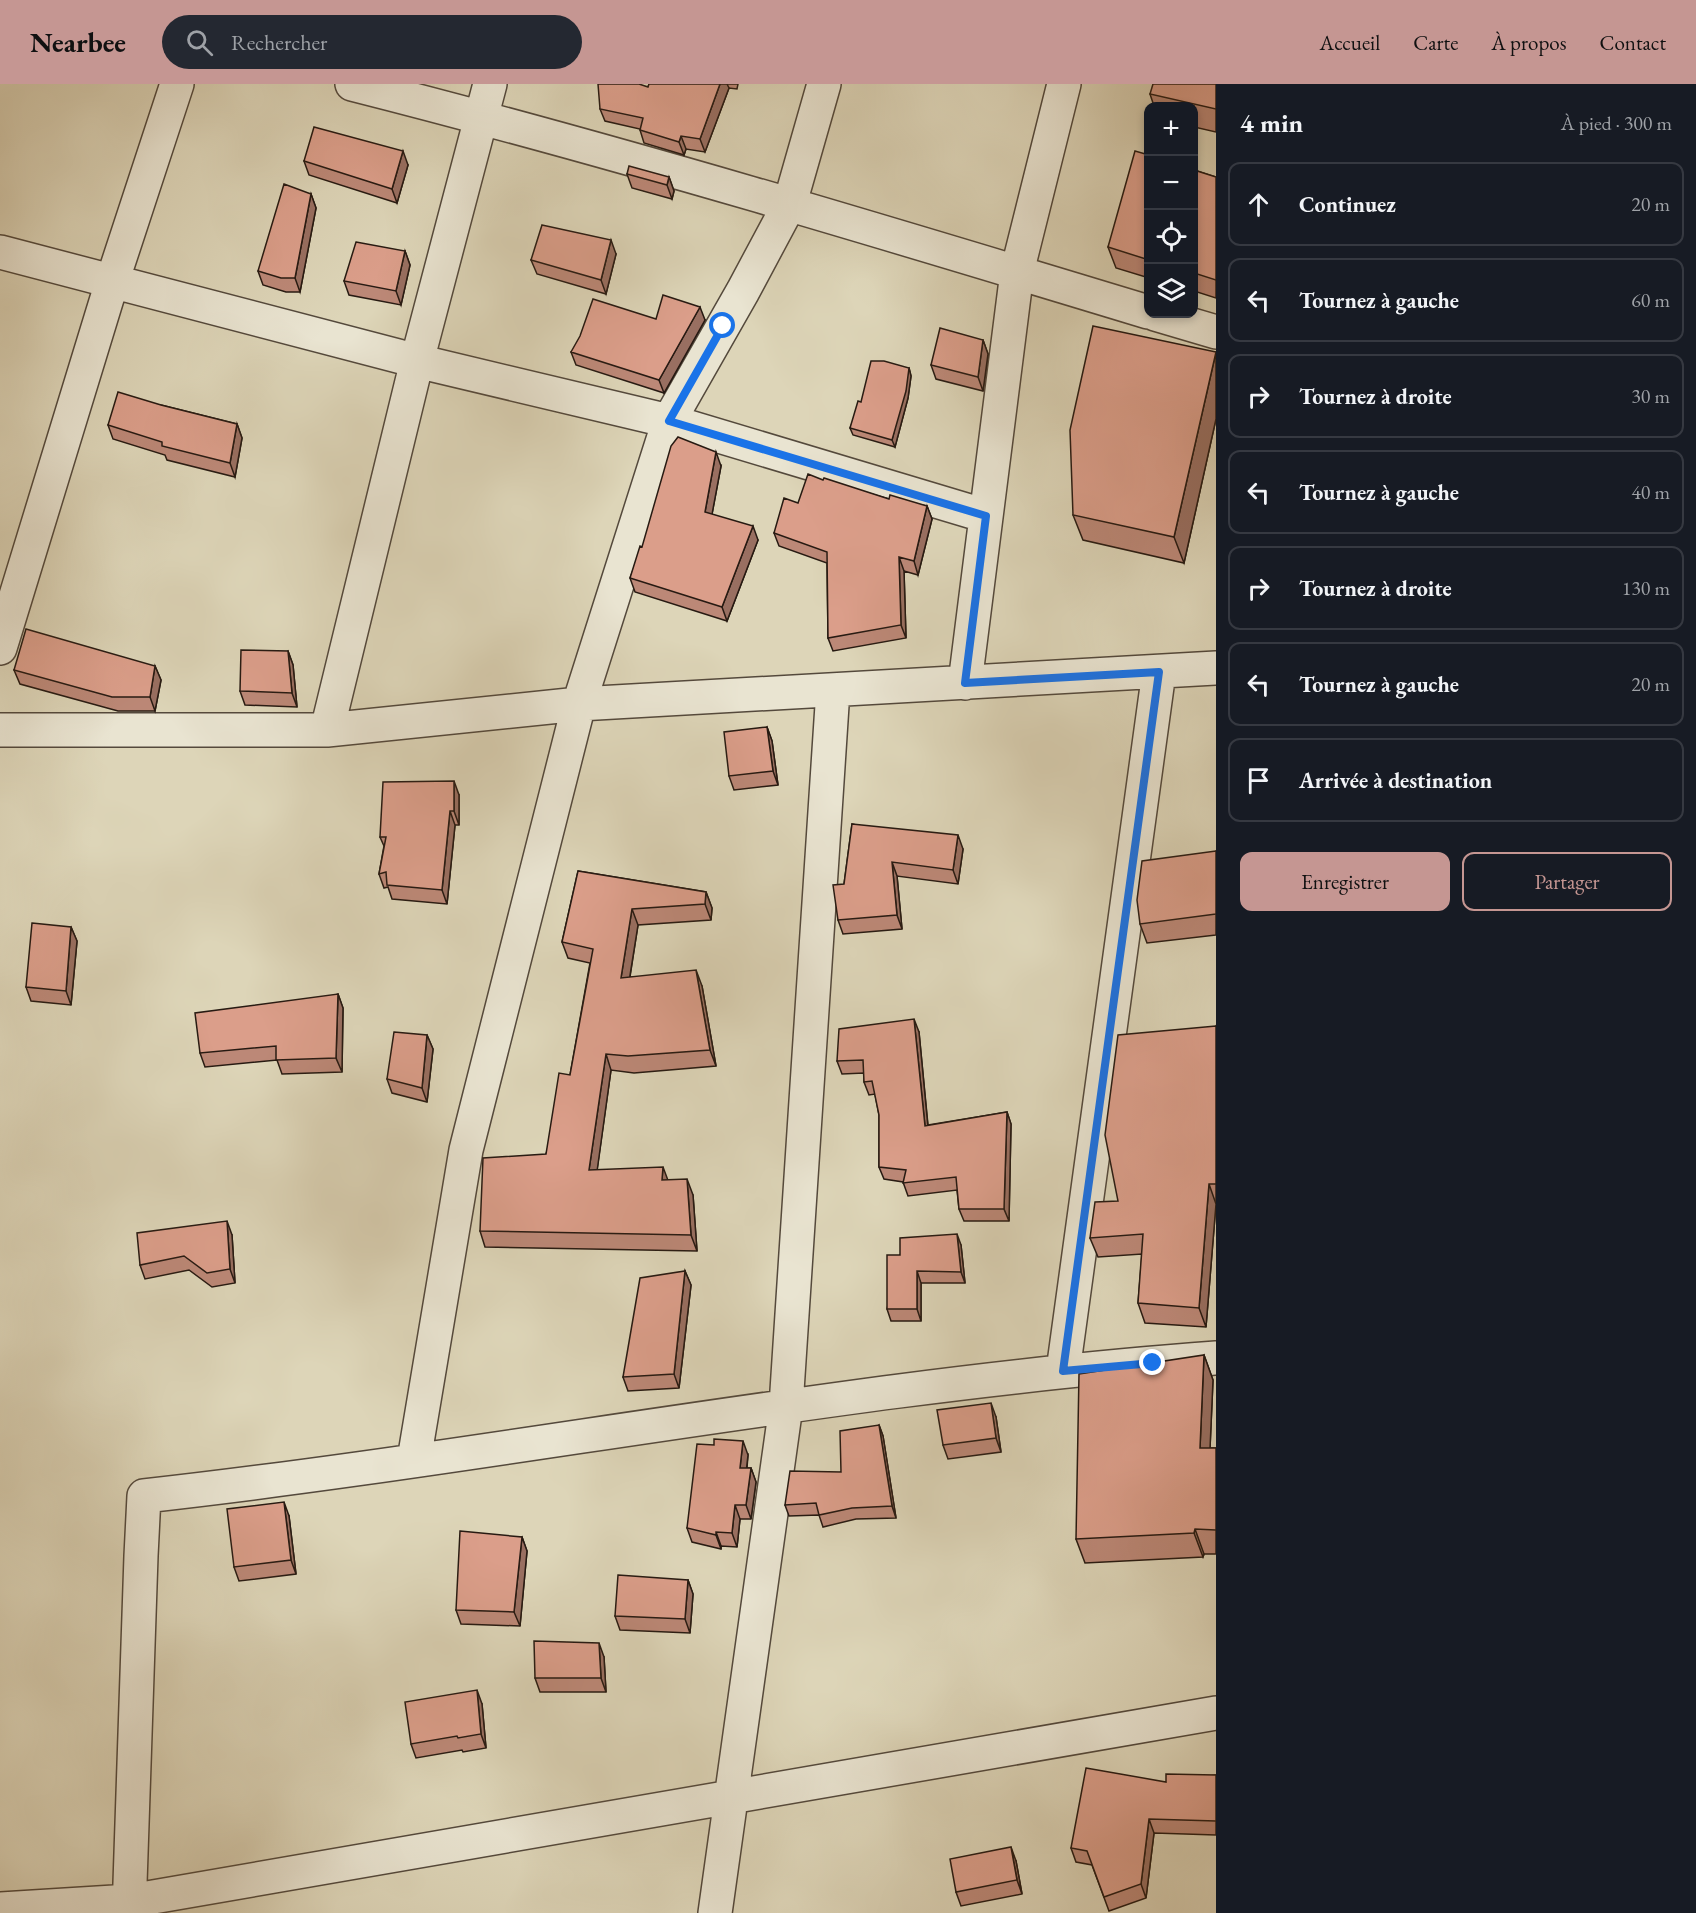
<!DOCTYPE html>
<html lang="fr">
<head>
<meta charset="utf-8">
<style>
	body { margin:0; font-family:"EB Garamond",serif; background:#242831; color:#f1f3f6 }
	.controls { position:absolute; right:18px; top:18px; display:grid; overflow:hidden; border-radius:12px; box-shadow:0 3px 9px #0003 }
	.controls button { width:54px; height:54px; display:grid; place-items:center; padding:0; border:0; border-bottom:2px solid #363941; background:#171b24; color:#f1f3f6; font:30px sans-serif }
	.stop { position:absolute; width:18px; height:18px; margin:-14px; border:4px solid #1a73e8; border-radius:50%; background:#fff }
	.stop.end { background:#1a73e8; border-color:#fff; box-shadow:0 2px 6px #0008 }
	.list { margin:0; padding:0; list-style:none }
	h2 { display:flex; justify-content:space-between; align-items:center; height:78px; margin:0; padding:0 24px; font-size:26px }
	h2 small { font-size:20px; font-weight:400; color:#9ea1a6 }
	.list li { display:grid; grid-template-columns:39px 1fr auto; gap:18px; align-items:center; box-sizing:border-box; height:84px; margin:0 12px 12px; padding:0 12px; border:2px solid #363941; border-radius:12px }
	.list b { display:block; font-size:22px; white-space:nowrap }
	.list em { font-size:20px; font-style:normal; color:#9ea1a6 }
	.actions { display:flex; gap:12px; padding:18px 24px }
	.actions a { flex:1; padding:14px 0; border:2px solid #c59692; border-radius:12px; text-align:center; font-size:21px; color:#c59692 }
	.actions .main { background:#c59692; color:#111 }
	.icon { flex:none; width:33px; height:33px; fill:none; stroke:currentColor; stroke-width:2; stroke-linecap:round; stroke-linejoin:round }
	.map { position:relative; flex:none; width:1216px; height:1829px; overflow:hidden }
	header { display:flex; align-items:center; gap:36px; box-sizing:border-box; height:84px; padding:0 30px; background:#c59692; color:#111 }
	header strong { font-size:28px }
	nav { display:flex; gap:33px; margin-inline-start:auto; font-size:21px }
	.search { width:420px; height:54px; background:#242831; display:flex; align-items:center; gap:15px; box-sizing:border-box; padding:0 21px; border-radius:33px; color:#9ea1a6; font-size:22px }
	main { display:flex }
	aside { flex:1; background:#171b24 }
	.map>svg:first-child { display:block }
	.lines { fill:none; stroke-linecap:round; stroke-linejoin:round }
	.minor-casing { stroke:#54493c; stroke-width:36 }
	.minor { stroke:#e9e4d1; stroke-width:33 }
	.wall { fill:#bc8877; stroke:#271a12; stroke-width:1.5 }
	.shaded-wall { fill:#996f61; stroke:#271a12; stroke-width:1.5 }
	.building { fill:#db9e8a; stroke:#271a12; stroke-width:1.5 }
	.route { stroke:#1a73e8; stroke-width:8 }
</style>
</head>
<body>
<header>
<strong>Nearbee</strong>
<div class="search"><svg class="icon" aria-label="search" viewBox="0 0 24 24"><circle cx="10" cy="10" r="6"/><path d="M15 15l6 6"/></svg>Rechercher</div>
<nav><a>Accueil</a><a>Carte</a><a>À propos</a><a>Contact</a></nav>
</header>
<main>
<div class="map">
<svg width="1216" height="1829" viewBox="0 0 1216 1829">
	<rect width="100%" height="100%" fill="#ddd5b8"/>
	<filter id="stains"><feTurbulence type="fractalNoise" baseFrequency=".00333" numOctaves="4"/><feColorMatrix values="0 0 0 0 .2 0 0 0 0 .09 0 0 0 0 .02 0 0 0 .5 -.17"/></filter>
	<radialGradient id="worn" r=".72"><stop offset=".6" stop-color="#630" stop-opacity="0"/><stop offset="1" stop-color="#630" stop-opacity=".3"/></radialGradient>
	<g class="lines">
		<g class="minor-casing">
			<path id="minor" d="M352 0C620 68 884 148 1148 228
				M0 168 417 277 669 337 986 432
				M1155 230 1216 248
				M0 564 112 198 177 0
				M965 599 1017 188 1064 0
				M0 646H327L579 620 1216 584
				M327 646 417 277 490 0
				M1063 1287 1159 588
				M414 1376 466 1066 579 620 669 337 743 207 790 119 824 0
				M0 1825 130 1817 1216 1629
				M129 1829 141 1472 144 1412C502 1372 856 1300 1216 1274
				M715 1829 786 1322 833 606"/>
		</g>
		<use href="#minor" class="minor"/>
	</g>
	<path class="wall" d="M649 0H738L737 5 729 4 705 68 686 65 684 71 644 59 640 46V45L605 37 600 25 648 3Z
		M1216 0V48L1194 43V22H1154L1150 10Z
		M1149 71V194L1116 184 1108 163Z
		M304 77 408 81 397 119 309 91Z
		M1194 86 1216 93V214L1194 207Z
		M627 90 669 93 674 107 672 115 632 104Z
		M311 110 316 124 300 208H286L263 201 258 187Z
		M405 167 410 181 401 221 349 211 344 197Z
		M616 170 606 210 537 190 531 176Z
		M656 235 705 236 664 309 576 281 571 268Z
		M983 256 988 270 983 307 936 295 931 281Z
		M1216 268V335L1184 479 1083 456 1073 431Z
		M909 284 911 292 908 314 895 363 853 351 850 344 861 318Z
		M161 321 237 340 242 354 235 393 167 376 165 371 113 355 108 341Z
		M721 382 712 430 758 456 727 537 635 508 630 494 642 463Z
		M823 396 889 415 927 422 932 435 918 491 904 487 906 554 833 567 828 554 827 479 779 462 774 449 798 419Z
		M288 567 293 581 297 623 245 621 240 607Z
		M155 582 161 596 155 627H118L20 600 14 586Z
		M767 643 772 657 778 701 734 706 729 692Z
		M459 711V741H455L447 820 392 815 388 803 384 804 379 790 384 762 380 753Z
		M852 740 963 765 958 800 897 792 902 845 843 850 838 836 844 800Z
		M1216 767V851L1147 859 1140 840Z
		M578 787 706 808 712 824 711 836 638 841 630 893 702 902 716 982 634 989 611 986 597 1086 668 1096 693 1111 697 1167 485 1163 480 1147 546 1070 570 991 590 879 568 874 562 858Z
		M71 843 77 857 71 921 31 917 26 903Z
		M338 910 343 924 342 988 282 990 277 976 205 983 200 969Z
		M1216 942V1120L1206 1243 1145 1239 1138 1219 1142 1170 1098 1173 1090 1154 1118 1117Z
		M919 948 928 1041 1007 1028 1011 1040 1009 1137H964L959 1125 957 1106 908 1112 903 1098 884 1095 879 1083V1031L875 1010 869 1011 864 998V989L842 990 837 977Z
		M427 951 433 965 427 1018 392 1009 387 995Z
		M232 1151 235 1199 212 1203 189 1186 145 1195 140 1181Z
		M961 1161 965 1199H921V1237H891L887 1225 900 1171Z
		M685 1187 691 1201 679 1304 628 1307 623 1293Z
		M1204 1271 1213 1296 1210 1364H1216V1470H1204L1203 1473 1085 1479 1076 1455Z
		M996 1333 1001 1368 948 1375 943 1361Z
		M879 1341 883 1352 896 1434 856 1435 823 1443 819 1431 789 1432 785 1421 841 1388Z
		M748 1371 747 1384H751L756 1398 751 1435H740L737 1463 721 1462V1465L692 1458 687 1444Z
		M289 1432 296 1490 239 1497 234 1483Z
		M522 1453 527 1467 520 1542 461 1540 456 1526Z
		M688 1496 693 1510 690 1549 620 1546 615 1532Z
		M604 1573 606 1608H540L535 1594Z
		M482 1620 486 1664 463 1668 462 1666 416 1674 411 1660Z
		M1216 1691V1751L1154 1749 1146 1814 1109 1827 1092 1781 1076 1778 1071 1764 1166 1698Z
		M1016 1777 1022 1810 961 1822 956 1808Z"/>
	<path class="shaded-wall" d="M720 0H727L729 4 705 68 700 55Z
		M681 52 686 65 684 71 679 58Z
		M403 67 408 81 397 119 392 105Z
		M669 93 674 107 672 115 667 101Z
		M311 110 316 124 300 208 295 194Z
		M611 156 616 170 606 210 601 196Z
		M405 167 410 181 401 221 396 207Z
		M700 223 705 236 664 309 659 296Z
		M983 256 988 270 983 307 978 293Z
		M1216 268V335L1184 479 1174 453Z
		M909 284 911 292 908 314 895 363 892 356Z
		M237 340 242 354 235 393 230 379Z
		M716 368 721 382 710 441 705 428Z
		M927 422 932 435 918 491 914 477Z
		M753 442 758 456 727 537 722 523Z
		M899 473 904 487 906 554 901 541Z
		M288 567 293 581 297 623 292 609Z
		M155 582 161 596 155 627 150 613Z
		M767 643 772 657 778 701 773 687Z
		M454 697 459 711V741L454 727Z
		M450 727 455 741 447 820 442 806Z
		M958 751 963 765 958 800 953 786Z
		M892 778 897 792 902 845 897 831Z
		M706 808 712 824 711 836 705 820Z
		M632 825 638 841 627 910 621 894Z
		M71 843 77 857 71 921 66 907Z
		M696 886 702 902 716 982 710 966Z
		M338 910 343 924 342 988 336 974Z
		M914 935 919 948 929 1054 925 1042Z
		M427 951 433 965 427 1018 422 1004Z
		M606 970 611 986 595 1102 589 1086Z
		M1007 1028 1011 1040 1009 1137 1004 1125Z
		M663 1083 669 1099 662 1096Z
		M687 1095 693 1111 697 1167 691 1151Z
		M1209 1100 1216 1120 1206 1243 1199 1224Z
		M227 1137 232 1151 235 1199 230 1185Z
		M957 1150 961 1161 965 1199 961 1188Z
		M685 1187 691 1201 679 1304 674 1290Z
		M917 1187 921 1199V1237L917 1225Z
		M1204 1271 1213 1296 1209 1388 1200 1364Z
		M991 1319 996 1333 1001 1368 996 1354Z
		M879 1341 883 1352 896 1434 892 1422Z
		M743 1357 748 1371 745 1398 740 1384Z
		M751 1384 756 1398 751 1435 746 1421Z
		M284 1418 289 1432 296 1490 291 1476Z
		M735 1421 740 1435 737 1463 732 1449Z
		M1195 1445 1204 1470 1203 1473 1194 1449Z
		M716 1448 721 1462V1465L716 1451Z
		M522 1453 527 1467 520 1542 514 1528Z
		M688 1496 693 1510 690 1549 685 1535Z
		M599 1559 604 1573 606 1608 601 1594Z
		M477 1606 482 1620 486 1664 481 1650Z
		M1149 1735 1154 1749 1146 1814 1141 1800Z
		M1011 1763 1016 1777 1022 1810 1017 1796Z"/>
	<path class="building" d="M598 0H639L648 3 649 0H720L700 55 681 52 679 58 640 46 643 34 600 25Z
		M1153 0H1216V25L1150 10Z
		M314 43 403 67 392 105 304 77Z
		M1135 67 1149 71V176L1108 163Z
		M629 82 669 93 667 101 627 90Z
		M1194 86 1216 93V196L1194 189Z
		M284 100 311 110 295 194H281L258 187Z
		M542 141 611 156 601 196 531 176Z
		M356 158 405 167 396 207 344 197Z
		M663 211 700 223 659 296 571 268 580 252 593 215 656 235Z
		M1093 242 1216 268 1174 453 1073 431 1070 346Z
		M940 244 983 256 978 293 931 281Z
		M871 277H884L909 284 906 307 892 356 850 344 858 317 861 318Z
		M118 308 161 321 237 340 230 379 162 362V358L108 341Z
		M678 353 716 368 705 428 753 442 722 523 630 494 640 462 642 463 671 362Z
		M808 390 823 396 824 394 889 415 890 411 927 422 914 477 899 473 901 541 828 554 827 468 774 449 784 414 798 419Z
		M26 545 155 582 150 613H112L14 586Z
		M241 566 288 567 292 609 240 607Z
		M767 643 773 687 729 692 724 648Z
		M454 697V727H450L442 806 387 801 386 788 379 790 386 753H380L383 698Z
		M852 740 958 751 953 786 892 778 897 831 838 836 833 801 844 800Z
		M1216 767V830L1140 840 1137 816 1142 777Z
		M578 787 706 808 705 820 632 825 621 894 696 886 710 966 628 972 606 970 589 1086 663 1083 662 1096 687 1095 691 1151 480 1147 483 1074 546 1070 559 989 570 991 593 865 562 858Z
		M32 839 71 843 66 907 26 903Z
		M338 910 336 974 276 976V962L200 969 195 929Z
		M914 935 925 1042 1007 1028 1004 1125H959L956 1093 903 1099 906 1086 879 1083V1031L872 997 864 998 863 976 837 977 839 945Z
		M1216 942V1100H1209L1199 1224 1138 1219 1143 1150 1090 1154 1095 1118 1118 1117 1105 1051 1118 951Z
		M394 948 427 951 422 1004 387 995Z
		M227 1137 230 1185 207 1189 184 1172 140 1181 137 1149Z
		M957 1150 961 1188 917 1187V1225H887V1171H900V1154Z
		M685 1187 674 1290 623 1293 640 1194Z
		M1204 1271 1200 1364H1216V1446L1195 1445 1194 1449 1076 1455 1079 1290Z
		M991 1319 996 1354 943 1361 937 1326Z
		M879 1341 892 1422 852 1424 819 1431 816 1419 785 1421 790 1387 841 1388 840 1347Z
		M714 1355 743 1357 740 1384H751L746 1421H735L732 1449 716 1448V1451L687 1444 697 1360 714 1361Z
		M284 1418 291 1476 234 1483 227 1425Z
		M460 1447 522 1453 514 1528 456 1526Z
		M618 1491 688 1496 685 1535 615 1532Z
		M534 1557 599 1559 601 1594H535Z
		M477 1606 481 1650 458 1654 457 1652 411 1660 405 1618Z
		M1086 1684 1166 1698V1690L1216 1691V1737L1149 1735 1141 1800 1104 1813 1087 1767 1071 1764Z
		M1011 1763 1017 1796 956 1808 950 1775Z"/>
	<g class="lines">
		<path class="route" d="M723 242 669 337 986 432 965 599 1159 588 1063 1287 1153 1279"/>
	</g>
	<rect width="100%" height="100%" filter="url(#stains)"/>
	<rect width="100%" height="100%" fill="url(#worn)"/>
</svg>
<div class="controls">
<button>+</button>
<button>−</button>
<button><svg class="icon" aria-label="locate" viewBox="0 0 24 24"><circle cx="12" cy="12" r="6"/><path d="M12 2v4M12 18v4M2 12h4M18 12h4"/></svg></button>
<button><svg class="icon" aria-label="layers" viewBox="0 0 24 24"><path d="M12 4l9 5-9 5-9-5zM3 14l9 5 9-5"/></svg></button>
</div>
<div class="stop" style="left:723px;top:242px"></div>
<div class="stop end" style="left:1153px;top:1279px"></div>
</div>
<aside>
<h2>4 min<small>À pied · 300 m</small></h2>
<ul class="list">
<li><svg class="icon" aria-label="ahead" viewBox="0 0 24 24"><path d="M12 20V5M6 11l6-6 6 6"/></svg><div><b>Continuez</b></div><em>20 m</em></li>
<li><svg class="icon" aria-label="left" viewBox="0 0 24 24"><path d="M17 20v-9H6M10 6l-5 5 5 5"/></svg><div><b>Tournez à gauche</b></div><em>60 m</em></li>
<li><svg class="icon" aria-label="right" viewBox="0 0 24 24"><path d="M7 20v-9h11M14 6l5 5-5 5"/></svg><div><b>Tournez à droite</b></div><em>30 m</em></li>
<li><svg class="icon" aria-label="left" viewBox="0 0 24 24"><path d="M17 20v-9H6M10 6l-5 5 5 5"/></svg><div><b>Tournez à gauche</b></div><em>40 m</em></li>
<li><svg class="icon" aria-label="right" viewBox="0 0 24 24"><path d="M7 20v-9h11M14 6l5 5-5 5"/></svg><div><b>Tournez à droite</b></div><em>130 m</em></li>
<li><svg class="icon" aria-label="left" viewBox="0 0 24 24"><path d="M17 20v-9H6M10 6l-5 5 5 5"/></svg><div><b>Tournez à gauche</b></div><em>20 m</em></li>
<li><svg class="icon" aria-label="arrive" viewBox="0 0 24 24"><path d="M6 21V4h12l-3 4 3 4H6"/></svg><div><b>Arrivée à destination</b></div></li>
</ul>
<div class="actions"><a class="main">Enregistrer</a><a>Partager</a></div>
</aside>
</main>
</body>
</html>
